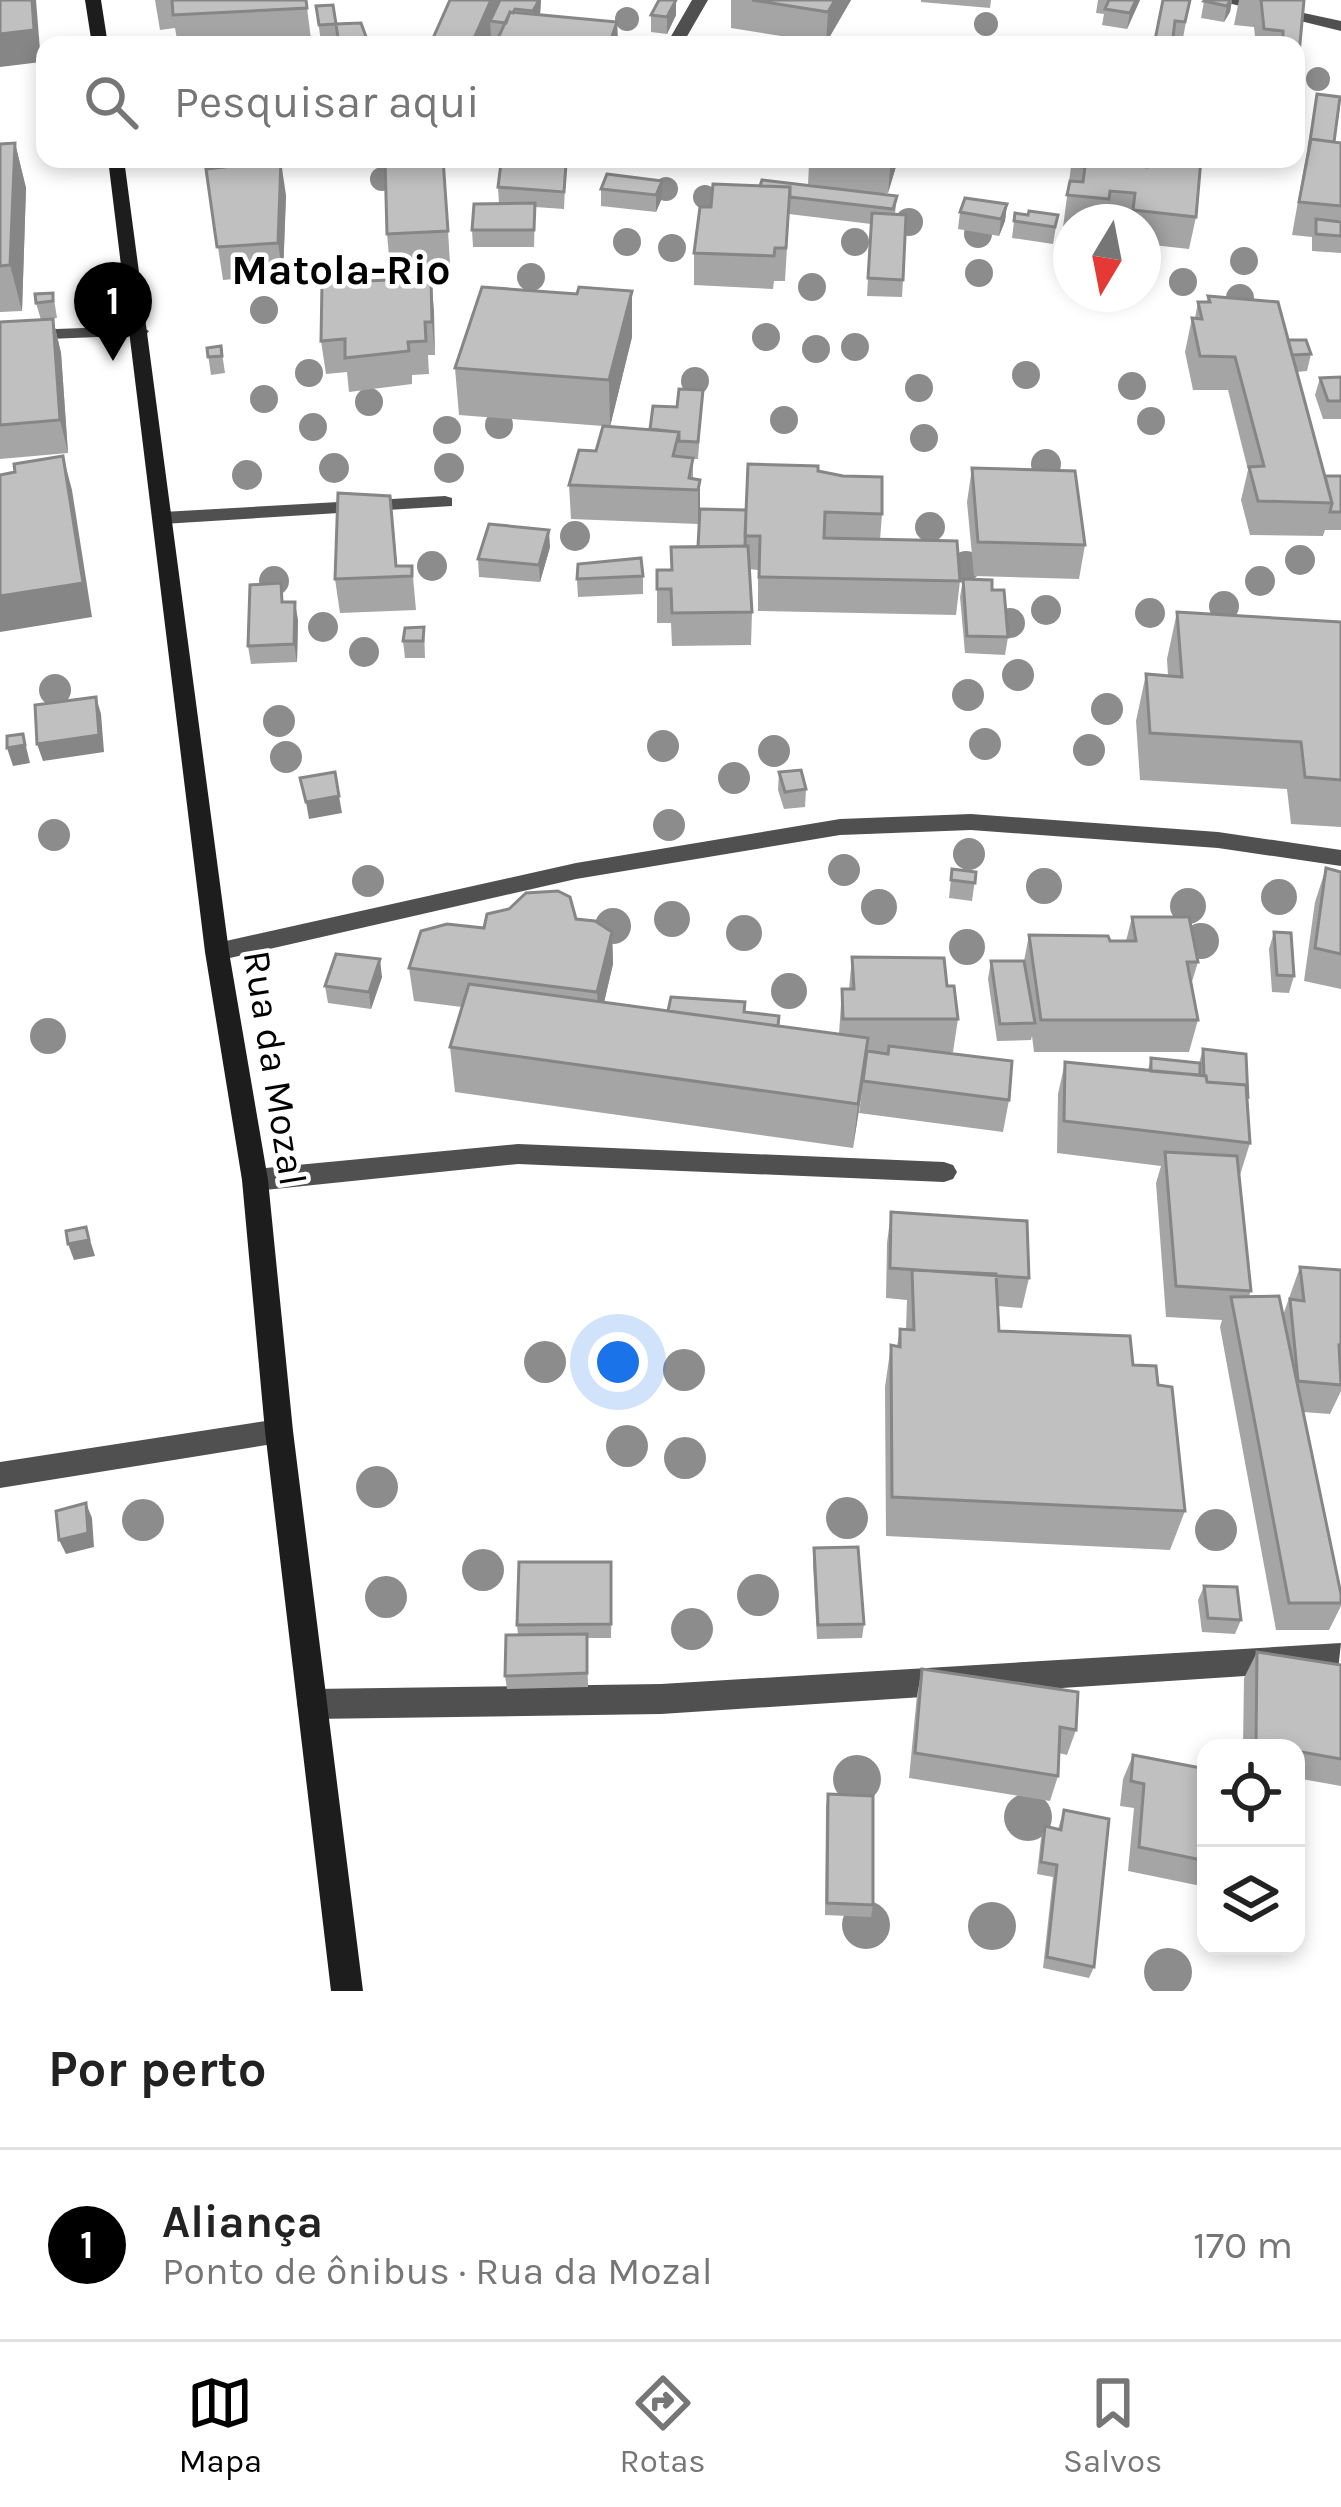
<!DOCTYPE html>
<html lang="pt">
<head>
<meta charset="utf-8">
<style>
	body { margin:0; font-family:Karla,sans-serif; background:#f6f6f6; color:#222 }
	.controls { position:absolute; right:36px; bottom:36px; display:grid; overflow:hidden; border-radius:24px; box-shadow:0 6px 18px #0003 }
	.controls button { width:108px; height:108px; display:grid; place-items:center; padding:0; border:0; border-bottom:3px solid #e0e0e0; background:#fff; color:#222; font:60px sans-serif }
	.compass { position:absolute; left:1053px; top:204px; width:108px; height:108px; border-radius:50%; background:#fff; box-shadow:0 6px 18px #0003; rotate:190deg }
	.you { position:absolute; left:618px; top:1362px; width:42px; height:42px; margin:-30px; border:9px solid #fff; border-radius:50%; background:#1a73e8; box-shadow:0 0 0 18px #1a73e833 }
	.badge { display:grid; place-items:center; width:78px; height:78px; border-radius:50%; background:#000; color:#fff; font-size:39px; font-weight:700 }
	.pin { position:absolute; translate:-50% -99px; filter:drop-shadow(0 3px 6px #0008) }
	.pin::after { content:''; position:absolute; top:63px; width:42px; height:36px; background:inherit; clip-path:polygon(0 0,100% 0,50% 100%) }
	.list { margin:0; padding:0; list-style:none }
	h2 { display:flex; justify-content:space-between; align-items:center; height:156px; margin:0; padding:0 48px; font-size:51px }
	h2 small { font-size:39px; font-weight:400; color:#767676 }
	.list li { display:grid; grid-template-columns:78px 1fr auto; gap:36px; align-items:center; box-sizing:border-box; height:192px; padding:0 48px; border-top:3px solid #e0e0e0 }
	.list b { display:block; font-size:45px; white-space:nowrap }
	.list p { margin:0; font-size:39px; white-space:nowrap; color:#767676 }
	.list em { font-size:39px; font-style:normal; color:#767676 }
	.icon { flex:none; width:66px; height:66px; fill:none; stroke:currentColor; stroke-width:2; stroke-linecap:round; stroke-linejoin:round }
	.map { position:relative; flex:none; width:1341px; height:1991px; overflow:hidden }
	.search { position:absolute; background:#fff; box-shadow:0 6px 18px #0003; left:36px; right:36px; top:36px; height:132px; display:flex; align-items:center; gap:30px; box-sizing:border-box; padding:0 42px; border-radius:24px; color:#767676; font-size:45px }
	.sheet { height:348px; background:#fff }
	nav { display:flex; justify-content:space-around; align-items:center; box-sizing:border-box; height:168px; border-top:3px solid #e0e0e0; background:#fff; font-size:33px; color:#767676 }
	nav a { display:grid; justify-items:center; gap:6px }
	nav .on { color:#000 }
	.map>svg:first-child { display:block }
	.lines { fill:none; stroke-linecap:round; stroke-linejoin:round }
	.lane { fill:#505050; fill-rule:evenodd }
	.street { fill:#505050; fill-rule:evenodd }
	.secondary { fill:#1d1d1d; fill-rule:evenodd }
	.tree { fill:#8c8c8c }
	.wall { fill:#a5a5a5 }
	.shaded-wall { fill:#868686 }
	.building { fill:#c0c0c0; stroke:#868686; stroke-width:3 }
	.labels { text-anchor:middle; dominant-baseline:central; stroke-width:9; stroke-linejoin:round; paint-order:stroke }
	.street-label { font-size:39px; fill:#000; stroke:#fff }
	.far-district-label { font-size:42px; font-weight:bold; fill:#000; stroke:#fff }
</style>
</head>
<body>
<div class="map">
<svg width="1341" height="1991" viewBox="0 0 1341 1991">
	<rect width="100%" height="100%" fill="#fff"/>
	<g class="lines">
		<path class="lane" d="M518 1144 944 1162 953 1165 957 1172 953 1179 944 1182 518 1164 255 1191 246 1187 242 1180 246 1173 255 1169Z"/>
		<path class="street" d="M692 0H708L682 45H666Z
			M1216 0H1244L1341 21V31Z
			M140 326 149 331 146 335 0 341V331Z
			M445 496 452 498V506L163 524 153 518 163 512Z
			M971 814 1218 832 1341 850V866L1218 848 971 830 840 835 576 879 217 961 205 952 217 943 576 863 840 819Z
			M279 1419 289 1422 293 1431 289 1440 279 1443 0 1488V1462Z
			M1341 1643 1338 1670 661 1714 312 1719 301 1714 297 1704 301 1694 312 1689 661 1684Z"/>
		<path class="secondary" d="M85 0H101L108 45H92Z
			M108 159H124L229 952 268 1180 293 1431 363 1991H331L265 1431 242 1180 205 952Z"/>
	</g>
	<g class="tree">
		<circle cx="627" cy="19" r="12"/>
		<circle cx="986" cy="24" r="12"/>
		<circle cx="1318" cy="79" r="12"/>
		<circle cx="382" cy="179" r="12"/>
		<circle cx="666" cy="189" r="12"/>
		<circle cx="705" cy="197" r="12"/>
		<circle cx="909" cy="222" r="14"/>
		<circle cx="978" cy="234" r="14"/>
		<circle cx="627" cy="242" r="14"/>
		<circle cx="855" cy="242" r="14"/>
		<circle cx="672" cy="248" r="14"/>
		<circle cx="1244" cy="261" r="14"/>
		<circle cx="979" cy="273" r="14"/>
		<circle cx="531" cy="277" r="14"/>
		<circle cx="1183" cy="282" r="14"/>
		<circle cx="812" cy="287" r="14"/>
		<circle cx="1240" cy="298" r="14"/>
		<circle cx="264" cy="310" r="14"/>
		<circle cx="766" cy="337" r="14"/>
		<circle cx="855" cy="347" r="14"/>
		<circle cx="816" cy="349" r="14"/>
		<circle cx="309" cy="373" r="14"/>
		<circle cx="1026" cy="375" r="14"/>
		<circle cx="695" cy="381" r="14"/>
		<circle cx="1132" cy="386" r="14"/>
		<circle cx="919" cy="388" r="14"/>
		<circle cx="264" cy="399" r="14"/>
		<circle cx="369" cy="402" r="14"/>
		<circle cx="784" cy="420" r="14"/>
		<circle cx="1151" cy="421" r="14"/>
		<circle cx="499" cy="425" r="14"/>
		<circle cx="313" cy="427" r="14"/>
		<circle cx="447" cy="430" r="14"/>
		<circle cx="924" cy="438" r="14"/>
		<circle cx="1046" cy="464" r="15"/>
		<circle cx="334" cy="468" r="15"/>
		<circle cx="449" cy="468" r="15"/>
		<circle cx="247" cy="475" r="15"/>
		<circle cx="930" cy="527" r="15"/>
		<circle cx="575" cy="536" r="15"/>
		<circle cx="1300" cy="560" r="15"/>
		<circle cx="432" cy="566" r="15"/>
		<circle cx="966" cy="566" r="15"/>
		<circle cx="274" cy="581" r="15"/>
		<circle cx="1260" cy="581" r="15"/>
		<circle cx="1224" cy="606" r="15"/>
		<circle cx="1046" cy="610" r="15"/>
		<circle cx="1150" cy="613" r="15"/>
		<circle cx="1010" cy="623" r="15"/>
		<circle cx="323" cy="627" r="15"/>
		<circle cx="364" cy="652" r="15"/>
		<circle cx="1018" cy="675" r="16"/>
		<circle cx="55" cy="690" r="16"/>
		<circle cx="968" cy="695" r="16"/>
		<circle cx="1107" cy="709" r="16"/>
		<circle cx="279" cy="721" r="16"/>
		<circle cx="985" cy="744" r="16"/>
		<circle cx="663" cy="746" r="16"/>
		<circle cx="1089" cy="750" r="16"/>
		<circle cx="774" cy="751" r="16"/>
		<circle cx="286" cy="757" r="16"/>
		<circle cx="734" cy="778" r="16"/>
		<circle cx="669" cy="825" r="16"/>
		<circle cx="54" cy="835" r="16"/>
		<circle cx="969" cy="854" r="16"/>
		<circle cx="844" cy="870" r="16"/>
		<circle cx="368" cy="881" r="16"/>
		<circle cx="1044" cy="886" r="18"/>
		<circle cx="1279" cy="897" r="18"/>
		<circle cx="1188" cy="906" r="18"/>
		<circle cx="879" cy="907" r="18"/>
		<circle cx="672" cy="919" r="18"/>
		<circle cx="613" cy="926" r="18"/>
		<circle cx="744" cy="933" r="18"/>
		<circle cx="1201" cy="941" r="18"/>
		<circle cx="967" cy="947" r="18"/>
		<circle cx="789" cy="991" r="18"/>
		<circle cx="48" cy="1036" r="18"/>
		<circle cx="545" cy="1362" r="21"/>
		<circle cx="684" cy="1370" r="21"/>
		<circle cx="627" cy="1446" r="21"/>
		<circle cx="685" cy="1458" r="21"/>
		<circle cx="377" cy="1487" r="21"/>
		<circle cx="847" cy="1518" r="21"/>
		<circle cx="143" cy="1520" r="21"/>
		<circle cx="1216" cy="1530" r="21"/>
		<circle cx="483" cy="1570" r="21"/>
		<circle cx="758" cy="1595" r="21"/>
		<circle cx="386" cy="1597" r="21"/>
		<circle cx="692" cy="1629" r="21"/>
		<circle cx="857" cy="1779" r="24"/>
		<circle cx="1028" cy="1817" r="24"/>
		<circle cx="866" cy="1925" r="24"/>
		<circle cx="992" cy="1926" r="24"/>
		<circle cx="1168" cy="1972" r="24"/>
	</g>
	<path class="wall" d="M155 0H306L311 39 178 45 175 28 160 30Z
		M450 0H541L540 15 617 22 618 45H495L498 38 491 37 487 45H430Z
		M676 0V15L667 34 651 32V15Z
		M731 0H851L826 43 731 28Z
		M921 0H991L990 8 921 2Z
		M1096 0H1140L1127 29 1102 25 1104 14 1096 13 1098 0Z
		M1190 0 1183 38 1154 45Z
		M1232 0 1230 12 1224 22 1201 18 1204 1Z
		M1239 0H1304L1296 75V45H1256L1254 27 1234 25Z
		M316 6 336 24 338 40 321 42Z
		M1317 94 1334 142 1341 143V253L1312 251V237L1292 235Z
		M15 143 26 188 22 311 0 312V144Z
		M356 159H501L486 164 444 163 450 264 390 267 387 234 385 162 356 161Z
		M769 159H949L944 168 898 160 888 193 878 194 897 196 895 214 903 280 902 297 867 296 871 224 789 214 785 281H774L773 289 694 285V253L711 207 840 189 808 184 809 165Z
		M1072 159 1113 164 1196 217 1189 249 1143 244V222H1071V228L1063 227Z
		M566 164 564 209 535 207 534 247H473L472 230 499 204 498 187Z
		M206 169 286 195 283 275 223 280Z
		M662 181V198L656 212 601 206V189Z
		M1007 204 1005 221 999 236 958 229 960 212Z
		M1015 213 1028 215H1058L1053 244 1012 238Z
		M431 278 435 355H428L429 374 412 375V384L349 392 347 372 326 374 321 341Z
		M53 293 57 318 41 320 36 303Z
		M1208 296 1311 354 1307 371 1297 372 1325 476H1341V530H1325L1323 536 1250 535 1241 500 1248 470 1228 390H1193L1185 352 1192 318H1195L1198 302H1207Z
		M53 319 61 353 68 453 0 459V322Z
		M632 337 610 426 650 429 677 407 703 390 698 459H693V479L700 480V509L746 510 818 471 882 514 880 540 960 581 956 615 758 611V570L749 569 752 612 751 645 672 646 671 623H657V570H671L698 547 699 515 698 524 571 519 569 485 596 451 603 426 459 415 455 368Z
		M221 346 225 373 211 375 207 348Z
		M1341 377V419H1323L1315 395 1320 378Z
		M972 468 1085 545 1079 579 974 576 967 502Z
		M394 529 397 566H412L416 610 340 613 335 579Z
		M550 547 540 582 479 577 478 559Z
		M643 576V594L578 597 577 579Z
		M963 579 992 590 1008 637 1005 655 965 653 960 597Z
		M284 602 298 620 297 662 251 664 248 646Z
		M1177 612 1341 622V827L1291 824 1287 789 1140 780 1136 721 1146 674 1168 676 1167 659Z
		M424 627 425 658H405L403 641Z
		M779 772 806 789 805 807 784 809 778 790Z
		M1326 868 1341 872V989L1304 981 1315 902Z
		M952 869 976 872 972 901 949 898Z
		M1132 917 1198 962 1191 985 1198 1020 1189 1052H1034L1032 1036 1031 1040 997 1041 988 979 991 961H1024L1029 935 1126 941Z
		M576 919 612 932 613 964 604 1002 668 1011 745 1012 779 1026 839 1034 842 989H849L852 957 947 986 958 1019 953 1052H935L1009 1100 1003 1132 859 1113 862 1091 853 1148 455 1092 450 1047 462 1007 414 1001 409 968 484 928Z
		M1274 932 1294 976 1289 993 1272 992 1269 949Z
		M382 977 371 1009 328 1003 325 986Z
		M1203 1049 1247 1101 1250 1143 1240 1175 1251 1291 1249 1296 1283 1315 1300 1267 1341 1270V1391L1330 1414 1303 1412 1341 1594V1606L1329 1630H1276L1220 1327 1222 1320 1166 1317 1156 1183 1161 1166 1057 1153 1058 1094 1065 1062 1148 1070 1151 1058 1199 1063Z
		M891 1212 1029 1278 1022 1308 998 1306 999 1331 1133 1365 1158 1385 1185 1511 1170 1550 886 1536 885 1387 891 1345 897 1346 900 1329H906L907 1300 886 1298 887 1243Z
		M814 1548 864 1624 862 1638 817 1639 813 1563Z
		M612 1576 611 1638H587L588 1687 507 1689 505 1676 518 1635 517 1625Z
		M1204 1586 1241 1620 1235 1634 1202 1632 1198 1600Z
		M1257 1652 1341 1665V1786L1296 1778V1748H1243L1244 1678Z
		M922 1669 1076 1730 1067 1755 1059 1753 1058 1776 1050 1801 909 1778 917 1695Z
		M1133 1755 1206 1769V1887L1128 1871 1134 1808 1120 1806 1123 1779Z
		M828 1794 873 1905 871 1917 825 1915 826 1806Z
		M1064 1810 1094 1967 1089 1978 1043 1968 1053 1877 1037 1874 1041 1838 1045 1826 1058 1829Z"/>
	<path class="shaded-wall" d="M32 0H36L41 62 0 67V34Z
		M491 0H501L490 21 491 37 487 45H471Z
		M536 0H541L540 15 534 28 533 11Z
		M676 0V15L667 34V17Z
		M835 0H851L826 43 828 12Z
		M1136 0H1140L1127 29 1130 13Z
		M1230 0H1232L1230 12 1224 22 1227 6Z
		M617 22 618 45H609Z
		M15 143 26 188 22 311 10 265Z
		M486 159H501L486 164Z
		M891 159 898 160 888 193Z
		M281 162 286 195 283 275 278 243Z
		M662 181V198L656 212V195Z
		M1007 204 1005 221 999 236 1001 219Z
		M431 278 434 311 435 355 432 322Z
		M632 291V337L610 427 609 380Z
		M53 319 61 353 68 453 60 420Z
		M63 456 72 490 92 617 0 632V596Z
		M700 480V513L698 524V490Z
		M549 530 550 547 540 582 539 565Z
		M295 602 298 620 297 662 294 644Z
		M96 697 101 714 104 752 43 761 37 744Z
		M23 734 30 763 13 766 7 748Z
		M339 796 342 813 309 819 306 802Z
		M612 932 613 964 599 1024 597 992Z
		M380 959 382 977 371 1009 369 992Z
		M868 1038 863 1083 853 1148 858 1104Z
		M86 1227 95 1256 74 1260 68 1244Z
		M86 1503 92 1518 94 1547 66 1554 59 1540Z"/>
	<path class="building" d="M0 0H32L34 30 0 34Z
		M172 0H306L307 8 173 15Z
		M450 0H491L471 45H430Z
		M500 0H539L533 11 515 9 513 13 510 12 506 23 490 21Z
		M659 0H676L667 17 651 15Z
		M752 0H835L828 12Z
		M1109 0H1136L1130 13 1105 9Z
		M1163 0H1190L1185 22 1175 21 1173 37 1222 42 1221 45H1154Z
		M1205 0H1230L1227 6 1204 1Z
		M1261 0H1304L1298 65H1296V45H1283V31L1264 29Z
		M333 5 336 24 319 25 316 6Z
		M510 12 617 22 609 45H495Z
		M361 23 369 45H339L336 24Z
		M1317 94 1340 97 1334 142 1311 139 1309 148Z
		M1311 139 1341 143V206L1299 202Z
		M15 143 10 265 0 266V144Z
		M242 159H281L278 243 217 247 206 169 243 165Z
		M385 159H443L448 231 387 234Z
		M843 159H891V161L842 162Z
		M1072 159H1114L1113 164 1147 167 1148 159H1201L1196 217 1133 210 1135 193 1110 191 1109 199 1067 195 1070 181 1083 182 1085 167 1071 166Z
		M501 163 566 164 564 192 498 187Z
		M607 174 662 181 656 195 601 189Z
		M762 180 897 196 893 209 790 197V187L760 186Z
		M713 184 790 187 786 248H775L774 256 694 253 700 207H711Z
		M965 198 1007 204 1001 219 960 212Z
		M535 203 534 230H472L474 204Z
		M1029 211 1058 215 1055 227 1014 221 1015 213 1028 215Z
		M872 213 906 215 903 280 868 278Z
		M1316 219 1341 222V236L1316 234Z
		M431 278 432 322H425L426 341 408 342 409 351 345 358V339L321 341 322 283Z
		M482 287 577 294 579 287 632 291 609 380 455 368Z
		M53 293V301L36 303 35 294Z
		M1208 296 1278 302 1332 503 1258 501 1249 467 1264 466 1235 357 1200 356 1192 318 1202 319 1198 302H1210Z
		M53 319 60 420 0 425V322Z
		M1288 340H1306L1311 354 1292 355Z
		M221 346 222 356 208 357 207 348Z
		M1341 377V401H1328L1320 378Z
		M679 389 703 390 698 442 679 441V432L650 429 653 406 677 407Z
		M603 426 679 432 673 456 693 458 689 478 700 480 698 490 569 485 579 450 596 451Z
		M63 456 83 583 0 596V475L15 472 14 464Z
		M748 464 818 466V471L843 476 882 477V514L825 512 824 538 957 541 960 581 759 577 760 536H745Z
		M972 468 1075 471 1085 545 978 542Z
		M1325 476H1341V512H1330L1332 503Z
		M338 493 390 496 396 566H412V576L335 579Z
		M700 509 746 510 745 546 698 547Z
		M489 524 549 530 539 565 478 559Z
		M748 546 752 612 672 613 671 589H657V570H672L671 547Z
		M641 558 643 576 577 579 578 564Z
		M963 579 992 580V590H1004L1008 637 967 636Z
		M281 583 282 602H295L294 644 248 646 250 585Z
		M1177 612 1341 622V780L1305 777 1301 742 1150 733 1146 674 1182 677Z
		M424 627 423 641H403L405 628Z
		M96 697 99 735 37 744 35 705Z
		M23 734 25 745 7 748V736Z
		M801 770 806 789 785 792 779 772Z
		M335 772 339 796 306 802 300 778Z
		M1326 868 1341 872V954L1315 948Z
		M952 869 976 872 975 883 951 880Z
		M558 891 570 897 576 919 595 921 612 932 597 992 409 968 421 931 447 924 484 928 487 914 509 909 526 893Z
		M1132 917H1189L1198 962H1187L1198 1020H1041L1029 935 1108 936 1110 941H1136Z
		M1274 932 1291 933 1294 976 1277 975Z
		M336 954 380 959 369 992 325 986Z
		M852 957 944 958 947 986H954L958 1019H843L842 989H854Z
		M991 961H1024L1035 1023 1000 1024Z
		M469 984 868 1038 858 1104 450 1047Z
		M671 997 745 1002 744 1012 779 1016 778 1026 668 1011Z
		M889 1046 1012 1061 1009 1100 863 1081 867 1051 888 1054Z
		M1203 1049 1246 1054 1248 1099 1246 1085 1207 1082 1206 1076H1204Z
		M1151 1058 1200 1063V1075L1151 1071Z
		M1065 1062 1206 1076 1207 1082 1246 1085 1250 1143 1064 1121Z
		M1165 1152 1237 1156 1251 1291 1176 1286Z
		M891 1212 1027 1221 1029 1278 890 1268Z
		M86 1227 89 1240 68 1244 66 1231Z
		M1300 1267 1341 1270V1345H1339L1341 1385 1298 1381 1290 1299 1304 1301Z
		M912 1270 996 1274 999 1331 1130 1336 1133 1365 1156 1366 1158 1385 1172 1387 1185 1511 892 1497 891 1345 900 1347V1329L914 1330Z
		M1279 1296 1341 1594V1603H1289L1231 1297Z
		M86 1503 88 1533 59 1540 56 1511Z
		M858 1547 864 1624 818 1625 814 1548Z
		M519 1562H611V1624L517 1625Z
		M1204 1586 1237 1587 1241 1620 1208 1618Z
		M587 1634V1673L505 1676 506 1635Z
		M1257 1652 1341 1665V1759L1296 1751V1748H1278L1256 1744Z
		M922 1669 1078 1692 1076 1730 1060 1727 1058 1776 915 1753Z
		M1133 1755 1206 1769V1861L1139 1847 1144 1784 1131 1781Z
		M828 1794 873 1796V1905L827 1903Z
		M1064 1810 1109 1819 1094 1967 1047 1957 1057 1865 1041 1862 1045 1826 1061 1830Z"/>
	<g class="labels">
		<g class="street-label">
			<text transform="translate(275 1068) rotate(81)">Rua da Mozal</text>
		</g>
		<g class="far-district-label">
			<text x="341" y="270">Matola-Rio</text>
		</g>
	</g>
</svg>
<div class="controls">
<button><svg class="icon" aria-label="locate" viewBox="0 0 24 24"><circle cx="12" cy="12" r="6"/><path d="M12 2v4M12 18v4M2 12h4M18 12h4"/></svg></button>
<button><svg class="icon" aria-label="layers" viewBox="0 0 24 24"><path d="M12 4l9 5-9 5-9-5zM3 14l9 5 9-5"/></svg></button>
</div>
<svg class="compass" viewBox="-18 -18 36 36"><path d="M0-13l5 13h-10z" fill="#e53935"/><path d="M0 13l5-13h-10z" fill="#767676"/></svg>
<div class="you"></div>
<div class="pin badge" style="left:113px;top:361px">1</div>
<div class="search"><svg class="icon" aria-label="search" viewBox="0 0 24 24"><circle cx="10" cy="10" r="6"/><path d="M15 15l6 6"/></svg>Pesquisar aqui</div>
</div>
<section class="sheet">
<h2>Por perto<small></small></h2>
<ul class="list">
<li><span class="badge">1</span><div><b>Aliança</b><p>Ponto de ônibus · Rua da Mozal</p></div><em>170 m</em></li>
</ul>
</section>
<nav>
<a class="on"><svg class="icon" aria-label="map" viewBox="0 0 24 24"><path d="M3 6l6-2 6 2 6-2v14l-6 2-6-2-6 2zM9 4v14M15 6v14"/></svg>Mapa</a>
<a><svg class="icon" aria-label="directions" viewBox="0 0 24 24"><path d="M12 3l9 9-9 9-9-9zM9 14v-3h6M13 9l2 2-2 2"/></svg>Rotas</a>
<a><svg class="icon" aria-label="saved" viewBox="0 0 24 24"><path d="M7 4h10v16l-5-4-5 4z"/></svg>Salvos</a>
</nav>
</body>
</html>
